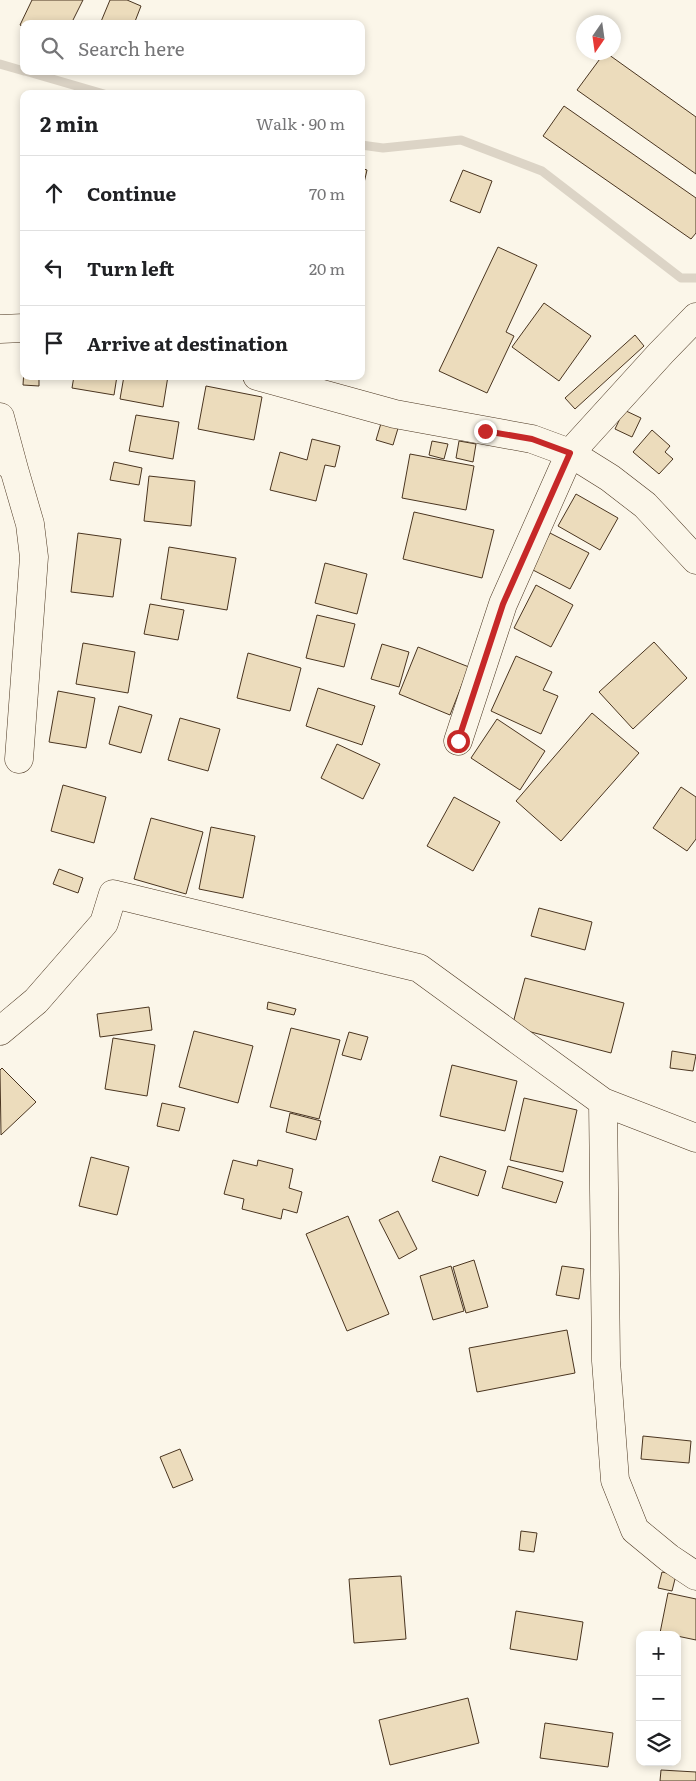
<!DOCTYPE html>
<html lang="en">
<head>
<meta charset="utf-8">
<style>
	body { margin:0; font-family:Literata,serif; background:#f2f2f2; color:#202124 }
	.controls { position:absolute; right:15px; bottom:15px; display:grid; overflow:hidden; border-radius:10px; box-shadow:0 2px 8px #0003 }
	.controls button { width:45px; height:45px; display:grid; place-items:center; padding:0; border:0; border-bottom:1px solid #e0e0e0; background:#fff; color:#202124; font:25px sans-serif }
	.compass { position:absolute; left:576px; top:15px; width:45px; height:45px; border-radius:50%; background:#fff; box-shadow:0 2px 8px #0003; rotate:193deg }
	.stop { position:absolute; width:15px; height:15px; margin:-11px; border:4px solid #c62828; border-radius:50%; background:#fff }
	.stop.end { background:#c62828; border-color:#fff; box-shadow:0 1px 5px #0008 }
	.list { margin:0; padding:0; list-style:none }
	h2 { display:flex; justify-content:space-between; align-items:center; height:65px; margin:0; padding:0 20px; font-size:21px }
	h2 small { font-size:16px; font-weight:400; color:#757577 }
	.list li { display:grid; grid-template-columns:32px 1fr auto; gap:15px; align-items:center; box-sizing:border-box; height:75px; padding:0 20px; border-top:1px solid #e0e0e0 }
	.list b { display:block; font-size:19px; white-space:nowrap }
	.list em { font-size:16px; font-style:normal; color:#757577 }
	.icon { flex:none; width:28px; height:28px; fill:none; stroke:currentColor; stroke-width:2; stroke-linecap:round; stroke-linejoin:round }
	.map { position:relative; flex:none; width:696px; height:1781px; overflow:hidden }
	.search { position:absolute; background:#fff; box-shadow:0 2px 8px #0003; left:20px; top:20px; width:345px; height:55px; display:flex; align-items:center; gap:12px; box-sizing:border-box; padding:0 18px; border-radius:10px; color:#757577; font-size:19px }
	.panel { position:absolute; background:#fff; box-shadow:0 2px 8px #0003; left:20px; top:90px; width:345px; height:290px; border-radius:10px }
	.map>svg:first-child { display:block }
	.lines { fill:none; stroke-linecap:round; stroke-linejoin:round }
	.stream { stroke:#dcd4c6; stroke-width:9 }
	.building { fill:#ecdcbc; stroke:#4a3520 }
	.minor-casing { stroke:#4a3520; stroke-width:29 }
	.minor { stroke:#fbf6e9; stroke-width:28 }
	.route { stroke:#c62828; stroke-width:6 }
</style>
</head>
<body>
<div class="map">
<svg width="696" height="1781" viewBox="0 0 696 1781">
	<rect width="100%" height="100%" fill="#fbf6e9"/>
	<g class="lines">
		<path class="stream" d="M0 64 24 71
			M25 71 104 94
			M361 145 383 148 461 140 542 171 681 278H696"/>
	</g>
	<path class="building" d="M32 0H83L71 24H24V27L20 25Z
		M110 0H127L141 6 134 24H100Z
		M605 52 696 117V174L577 90Z
		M564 106 696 198V233L691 239 543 136Z
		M361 168 367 170 361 196Z
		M463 170 492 181 480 213 450 201Z
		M498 247 537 265 506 332 514 336 487 393 439 371Z
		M544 303 591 336 559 381 512 347Z
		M635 335 644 346 575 409 565 398Z
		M24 370V376H39V386L23 385Z
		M74 376H117L114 395 72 388Z
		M124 376H168L163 407 120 399Z
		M206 386 262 397 254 440 198 429Z
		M624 410 641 418 632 437 615 429Z
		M136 415 179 422 173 459 129 451Z
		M382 420 399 425 393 445 376 440Z
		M652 430 670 446 665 452 673 459 659 474 633 452Z
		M312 439 340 446 335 467 325 465 316 501 270 490 280 452 307 460Z
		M432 441 448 444 444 459 429 455Z
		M459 441 476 444 473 462 456 458Z
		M410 454 474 466 466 510 402 498Z
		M114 462 142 468 139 485 110 480Z
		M149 476 195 481 191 526 144 521Z
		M576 494 618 518 600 550 558 526Z
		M414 512 494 530 482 578 403 559Z
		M78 533 121 539 113 597 71 592Z
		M550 533 589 553 570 589 531 569Z
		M169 547 236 558 227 610 161 599Z
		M325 563 367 574 357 614 315 603Z
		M536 585 573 605 551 647 514 628Z
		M150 604 184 610 178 640 144 634Z
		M317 615 355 624 344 667 306 658Z
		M654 642 687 678 633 729 599 692Z
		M83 643 135 652 128 693 76 684Z
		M382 644 409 652 399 687 371 679Z
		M418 647 469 667 450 715 399 694Z
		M248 653 301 668 290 711 237 698Z
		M516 656 552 672 543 690 558 696 541 734 491 711Z
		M318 688 375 706 362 745 306 726Z
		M58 691 95 698 86 748 49 742Z
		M119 706 152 715 141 753 109 744Z
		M592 713 639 753 561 841 516 801Z
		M180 718 220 729 208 771 168 760Z
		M497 719 545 751 520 790 471 758Z
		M337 744 380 764 363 799 321 778Z
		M63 785 106 797 94 843 51 831Z
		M681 787 696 797V839L687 851 653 828Z
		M454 797 500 822 473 871 427 846Z
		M151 818 203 832 186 894 134 879Z
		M211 827 255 836 243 898 199 889Z
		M59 869 83 878 78 893 53 884Z
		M539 908 592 922 585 950 531 936Z
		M525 978 624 1003 611 1053 512 1027Z
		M268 1002 296 1009 294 1015 267 1009Z
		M149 1007 152 1030 100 1037 97 1014Z
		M291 1028 340 1040 319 1119 270 1107Z
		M194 1031 253 1046 238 1103 179 1087Z
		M349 1032 368 1037 361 1060 342 1055Z
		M113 1038 155 1045 147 1096 105 1089Z
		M672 1051 696 1055 693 1071 670 1068Z
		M452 1065 517 1081 505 1131 440 1116Z
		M2 1068 36 1102 1 1135 0 1070Z
		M524 1098 577 1110 563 1172 510 1160Z
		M162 1103 185 1108 179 1131 157 1126Z
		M290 1113 321 1121 316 1140 286 1132Z
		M440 1156 486 1171 478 1196 432 1181Z
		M91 1157 129 1167 117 1215 79 1206Z
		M233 1160 257 1166 258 1160 293 1169 289 1188 302 1192 297 1213 283 1209 281 1219 242 1209 244 1199 224 1194Z
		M508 1166 563 1182 556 1203 502 1188Z
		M398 1211 417 1249 399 1259 379 1220Z
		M348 1216 389 1314 347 1331 306 1234Z
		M474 1260 488 1307 466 1313 453 1267Z
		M451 1266 464 1311 433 1320 420 1276Z
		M562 1266 584 1269 579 1299 556 1295Z
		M567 1330 575 1373 477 1392 469 1348Z
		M643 1436 691 1441 689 1463 641 1459Z
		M180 1449 193 1480 173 1488 160 1457Z
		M521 1531 537 1533 534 1552 519 1550Z
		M662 1572 676 1575 672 1591 658 1588Z
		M401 1576 406 1639 354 1643 349 1579Z
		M668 1593 696 1599V1640L677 1636V1635L660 1633Z
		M516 1611 583 1622 577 1660 510 1649Z
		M468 1698 479 1743 390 1765 379 1720Z
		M545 1723 613 1733 608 1767 540 1758Z
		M661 1770 696 1772V1781H660Z"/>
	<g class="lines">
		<g class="minor-casing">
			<path id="minor" d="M0 329 24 328
				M257 376 395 414 532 439 570 453 610 478 645 505 696 560
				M0 417 14 469
				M0 456 14 469 30 524 34 557 19 759
				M458 741 503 604 570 453 661 353 696 317
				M0 1031 36 1001 104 923 113 894 419 968 603 1102 696 1138
				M603 1102 606 1361 615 1480 635 1530 669 1558 696 1576"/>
		</g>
		<use href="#minor" class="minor"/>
	</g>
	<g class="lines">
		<path class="route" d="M458 741 503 604 570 453 532 439 485 431"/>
	</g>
</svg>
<div class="controls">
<button>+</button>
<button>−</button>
<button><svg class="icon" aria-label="layers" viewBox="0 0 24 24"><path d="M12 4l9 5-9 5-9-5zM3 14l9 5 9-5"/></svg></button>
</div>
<svg class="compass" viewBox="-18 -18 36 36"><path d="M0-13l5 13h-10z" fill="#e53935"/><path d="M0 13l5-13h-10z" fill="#757577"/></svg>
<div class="stop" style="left:458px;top:741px"></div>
<div class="stop end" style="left:485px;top:431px"></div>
<div class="search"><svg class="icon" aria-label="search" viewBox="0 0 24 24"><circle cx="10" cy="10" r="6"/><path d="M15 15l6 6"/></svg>Search here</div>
<section class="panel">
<h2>2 min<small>Walk · 90 m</small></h2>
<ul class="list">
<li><svg class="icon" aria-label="ahead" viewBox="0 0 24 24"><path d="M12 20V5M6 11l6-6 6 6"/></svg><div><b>Continue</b></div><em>70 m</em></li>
<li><svg class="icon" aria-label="left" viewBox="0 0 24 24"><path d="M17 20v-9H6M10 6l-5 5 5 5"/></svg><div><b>Turn left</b></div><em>20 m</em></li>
<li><svg class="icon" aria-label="arrive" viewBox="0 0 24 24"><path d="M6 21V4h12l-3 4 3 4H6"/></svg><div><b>Arrive at destination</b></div></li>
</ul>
</section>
</div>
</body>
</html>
